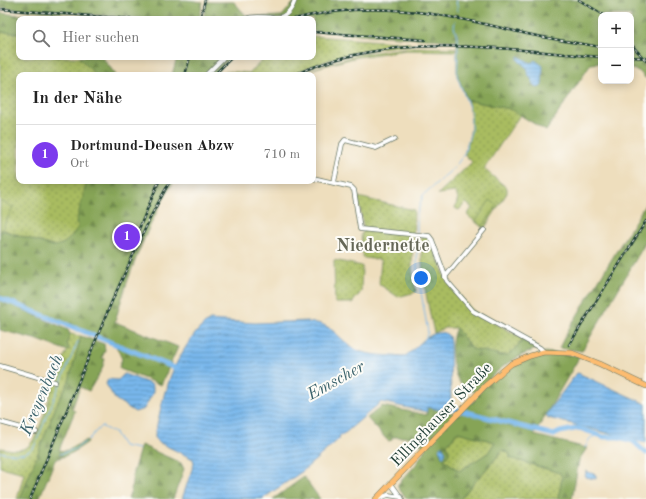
<!DOCTYPE html>
<html lang="de">
<head>
<meta charset="utf-8">
<style>
	body { margin:0; font-family:"Old Standard TT",serif; background:#f2f2f2; color:#222 }
	.controls { position:absolute; right:12px; top:12px; display:grid; overflow:hidden; border-radius:8px; box-shadow:0 2px 10px #0003 }
	.controls button { width:36px; height:36px; display:grid; place-items:center; padding:0; border:0; border-bottom:1px solid #e0e0e0; background:#fff; color:#222; font:20px sans-serif }
	.you { position:absolute; left:421px; top:278px; width:14px; height:14px; margin:-10px; border:3px solid #fff; border-radius:50%; background:#1a73e8; box-shadow:0 0 0 6px #1a73e833 }
	.badge { display:grid; place-items:center; width:26px; height:26px; border-radius:50%; background:#7c3aed; color:#fff; font-size:13px; font-weight:700 }
	.pin { position:absolute; translate:-50% -50%; border:2px solid #fff; box-shadow:0 1px 4px #0006 }
	.list { margin:0; padding:0; list-style:none }
	h2 { display:flex; justify-content:space-between; align-items:center; height:52px; margin:0; padding:0 16px; font-size:17px }
	h2 small { font-size:13px; font-weight:400; color:#767676 }
	.list li { display:grid; grid-template-columns:26px 1fr auto; gap:12px; align-items:center; box-sizing:border-box; height:60px; padding:0 16px; border-top:1px solid #e0e0e0 }
	.list b { display:block; font-size:15px; white-space:nowrap }
	.list p { margin:0; font-size:13px; white-space:nowrap; color:#767676 }
	.list em { font-size:13px; font-style:normal; color:#767676 }
	.icon { flex:none; width:22px; height:22px; fill:none; stroke:currentColor; stroke-width:2; stroke-linecap:round; stroke-linejoin:round }
	.map { position:relative; flex:none; width:646px; height:499px; overflow:hidden }
	.search { position:absolute; background:#fff; box-shadow:0 2px 10px #0003; left:16px; top:16px; width:300px; height:44px; display:flex; align-items:center; gap:10px; box-sizing:border-box; padding:0 14px; border-radius:8px; color:#767676; font-size:15px }
	.panel { position:absolute; background:#fff; box-shadow:0 2px 10px #0003; left:16px; top:72px; width:300px; height:112px; border-radius:8px }
	.map>svg:first-child { display:block }
	.grass { fill:url(#grass-dots); stroke:#647c4a }
	.forest { fill:url(#forest-firs); stroke:#527045; fill-rule:evenodd }
	.green { fill:#a9bc60; stroke:#647c4a }
	.water { fill:url(#water-rules); stroke:#4c7a90 }
	.lines { fill:none; stroke-linecap:round; stroke-linejoin:round }
	.stream { stroke:#78b7ec; stroke-width:1 }
	.river { stroke:#78b7ec; stroke-width:5 }
	.minor-casing { stroke:#677564; stroke-width:5.5 }
	.major-casing { stroke:#677564; stroke-width:6 }
	.minor { stroke:#fff; stroke-width:4 }
	.major { stroke:#fdbc6f; stroke-width:5 }
	.rail-casing { stroke:#1f3d34; stroke-width:2.5 }
	.rail { stroke:#fdfcf7; stroke-width:1; stroke-dasharray:3; stroke-linecap:butt }
	.labels { text-anchor:middle; dominant-baseline:central; stroke-width:4; stroke-linejoin:round; paint-order:stroke }
	.street-label { font-size:16px; fill:#1f3d34; stroke:#fdfcf7 }
	.water-label { font-size:17px; font-style:italic; fill:#3a626b; stroke:#fdfcf7 }
	.quarter-label { font-size:18px; font-weight:bold; fill:#656757; stroke:#fdfcf7 }
</style>
</head>
<body>
<div class="map">
<svg width="646" height="499" viewBox="0 0 646 499">
	<defs>
		<pattern id="grass-dots" width="8" height="8" patternUnits="userSpaceOnUse"><rect width="8" height="8" fill="#a9bc60"/><path d="M2 2h.1M6 6h.1" fill="none" stroke="#899a50" stroke-width="1.8" stroke-linecap="round"/></pattern>
		<pattern id="forest-firs" width="22" height="20" patternUnits="userSpaceOnUse"><rect width="22" height="20" fill="#86a456"/><path d="M5 1l3.5 6h-7zM16 11l3.5 6h-7z" fill="#6d8748"/></pattern>
		<pattern id="water-rules" width="6" height="5" patternUnits="userSpaceOnUse"><rect width="6" height="5" fill="#78b7ec"/><path d="M0 2.5h6" fill="none" stroke="#6296c0"/></pattern>
	</defs>
	<rect width="100%" height="100%" fill="#fdfcf7"/>
	<filter id="ink" filterUnits="userSpaceOnUse"><feTurbulence type="fractalNoise" baseFrequency=".025" numOctaves="2"/><feDisplacementMap in="SourceGraphic" scale="8" xChannelSelector="R" yChannelSelector="G"/><feConvolveMatrix kernelMatrix="1 2 1 2 8 2 1 2 1" color-interpolation-filters="sRGB"/></filter>
	<filter id="wash" filterUnits="userSpaceOnUse"><feTurbulence type="fractalNoise" baseFrequency=".012" numOctaves="4" result="noise"/><feDisplacementMap in="SourceGraphic" scale="16" xChannelSelector="R" yChannelSelector="G"/><feGaussianBlur stdDeviation="0.9" result="paint"/><feColorMatrix in="noise" values="0 0 0 0 0 0 0 0 0 0 0 0 0 0 0 0 0 1.4 0 .05"/><feComposite in="paint" operator="in"/></filter>
	<g filter="url(#wash)">
		<rect width="100%" height="100%" fill="#eedebd"/>
		<path class="grass" d="M0 32 19 33V57H78L96 75H19V181H87C83 204 83 245 52 246L3 230 0 235Z
			M313 36 410 43V45L380 48 345 55 314 65 291 75H223L226 71 250 73 265 57H313Z
			M412 47 456 48 455 51 406 50 357 57 305 71 360 54Z
			M467 100 510 109 520 115 484 169 507 188V193L484 229 467 215 472 208 466 203 459 210 455 208 458 198 455 192 438 194 472 162 464 154C471 135 474 120 467 100Z
			M358 197 414 210 412 269 416 292 398 297 379 284 381 260 363 258 361 234 364 231Z
			M422 236H429L447 281 473 311 524 339 507 356 472 349 456 328H444L434 333C427 300 420 270 422 236Z
			M334 260 362 266 361 292 352 303H335Z
			M70 334 81 336 69 381 57 404 20 499H17L24 473 0 467V448C9 449 19 452 27 447 43 438 54 366 69 349L67 343Z
			M458 432 495 442 488 453 459 471 444 459 449 453 447 444Z
			M503 450 510 454V458L560 473 562 478 558 499H460Z"/>
		<path class="forest" d="M0 0H186L203 2 199 19H153L0 8Z
			M296 0H639L642 3 646 2V79L639 71 631 69V15H601V63L591 64 546 131 510 109 467 100 457 76V41L313 31V19H203L207 2H234L248 18 282 16Z
			M0 13 9 14 67 19H19V33L0 32Z
			M78 57H102L116 75H96Z
			M177 57H231L213 75H172Z
			M87 181H174C149 221 127 276 115 322L178 347 161 385 120 369 119 367 122 359 115 344 0 297V235L2 230 52 246C66 246 71 237 79 226L76 223Z
			M646 203V242L582 351 559 348 567 332Z
			M0 299 68 330 70 334 67 343 69 349 68 351 38 340 0 330Z
			M456 328 472 349 507 356 524 340 538 348 516 358 501 368 475 392C470 390 464 387 461 384 451 374 449 339 456 328Z
			M81 336 104 344 105 350 102 358 105 359 102 369 89 391 80 387 72 409 75 411 59 450 65 451 87 440 88 442 72 453 55 460 39 499H20L57 404 69 381Z
			M545 352 580 356 534 435 587 448 579 460 572 499H558L562 478 560 473 510 458V454L503 450 460 499H407L398 488V484L415 466 426 448 411 437H392V440L388 441 367 418 382 406 427 415 426 407 460 415 468 403H473C487 374 517 364 545 352ZM458 432 495 442 488 453 459 471 444 460 449 453 447 444Z
			M141 445 181 463 184 469 173 499H128L131 491 133 472Z
			M304 477 320 499H273Z"/>
		<path class="green" d="M490 200 497 205 483 226 476 221Z
			M0 201 13 207 0 233Z"/>
		<path class="water" d="M518 56 531 63 535 60 543 66 542 85 539 88 535 86 527 72 528 69 518 60Z
			M210 320 255 323 308 321 309 323C332 320 341 344 359 351 372 356 389 355 403 357 417 350 426 330 445 333L449 336 450 342 451 404 448 412 427 407V412L381 402 344 434 339 436 340 438 303 471 262 499H182L194 463 193 459 158 442 155 439V433L165 391 167 390C168 373 194 328 210 320Z
			M578 373 646 404V443L548 418 546 414 576 374Z
			M124 374 151 384 153 387V393L144 409 135 412 115 399 106 384 108 379 118 380Z
			M442 445 446 452 443 458 439 449Z
			M586 471 596 475V479L585 477Z"/>
		<g class="lines">
			<path class="stream" d="M456 0 458 11
				M417 233V214L423 195 455 167 464 154 471 131V113L457 76 458 39 454 27 455 21
				M417 236V269L428 332 425 339
				M115 433 123 446 138 449
				M87 441 101 426 114 433
				M585 448 590 438 599 435
				M0 452C13 454 24 457 34 447L78 341
				M60 454 75 449 85 442"/>
			<path class="river" d="M0 298 180 370
				M444 406 554 435 560 432 579 428 604 437H619L633 441 646 453"/>
		</g>
	</g>
	<g filter="url(#ink)">
		<g class="lines">
			<g class="minor-casing">
				<path id="minor" d="M245 19C264 11 285 30 295 0
					M206 75 224 57
					M313 178 351 187 354 190 360 229 429 236 432 240 447 281 473 311 540 348 544 352
					M334 182 342 144 345 140 376 148 395 139
					M445 277 484 230
					M0 366 55 382
					M0 422 36 432
					M392 485 402 499
					M377 499 388 495 401 497"/>
			</g>
			<g class="major-casing">
				<path id="major" d="M376 499 485 386 511 364 530 356 544 352 572 353 600 364 646 386"/>
			</g>
			<use href="#minor" class="minor"/>
			<use href="#major" class="major"/>
			<g class="rail-casing">
				<path id="rail" d="M579 0 604 15
					M0 9 131 19
					M200 19 205 0
					M294 19C371 0 438 12 514 31 543 38 572 42 601 47
					M313 32 425 40
					M631 44 646 61
					M631 57 646 58
					M185 75 190 57
					M214 75 232 57
					M294 75C392 30 497 49 601 57
					M136 236 159 181
					M569 345 646 221
					M30 499 112 301 152 214 170 181"/>
			</g>
			<use href="#rail" class="rail"/>
		</g>
	</g>
	<g class="labels">
		<g class="street-label">
			<text transform="translate(442 415) rotate(-46)">Ellinghauser Straße</text>
		</g>
		<g class="water-label">
			<text transform="translate(336 381) rotate(-29)">Emscher</text>
			<text transform="translate(42 395) rotate(-67)">Kreyenbach</text>
		</g>
		<g class="quarter-label">
			<text x="383" y="246">Niedernette</text>
		</g>
	</g>
</svg>
<div class="controls">
<button>+</button>
<button>−</button>
</div>
<div class="you"></div>
<div class="pin badge" style="left:127px;top:237px">1</div>
<div class="search"><svg class="icon" aria-label="search" viewBox="0 0 24 24"><circle cx="10" cy="10" r="6"/><path d="M15 15l6 6"/></svg>Hier suchen</div>
<section class="panel">
<h2>In der Nähe<small></small></h2>
<ul class="list">
<li><span class="badge">1</span><div><b>Dortmund-Deusen Abzw</b><p>Ort</p></div><em>710 m</em></li>
</ul>
</section>
</div>
</body>
</html>
